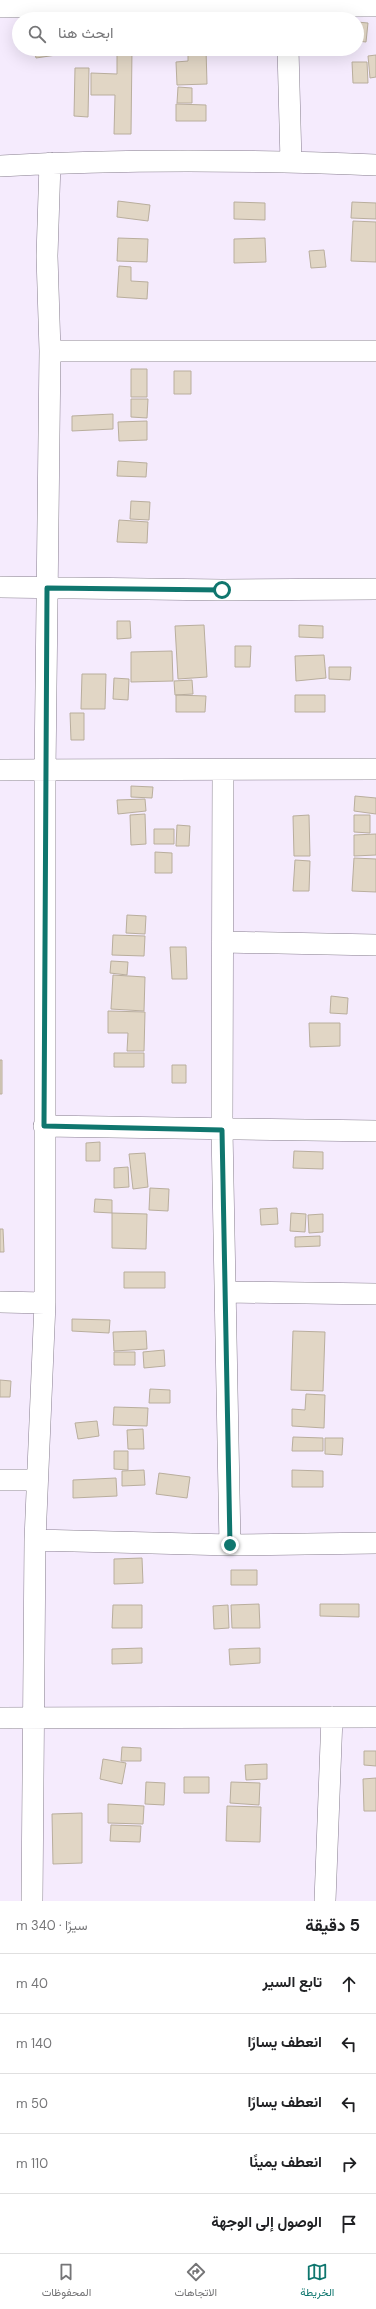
<!DOCTYPE html>
<html lang="ar">
<head>
<meta charset="utf-8">
<style>
	body { margin:0; font-family:"DM Sans",Vazirmatn,sans-serif; background:#f6f6f6; color:#202124; direction:rtl }
	.stop { position:absolute; width:12px; height:12px; margin:-9px; border:3px solid #0f766e; border-radius:50%; background:#fff }
	.stop.end { background:#0f766e; border-color:#fff; box-shadow:0 1px 4px #0008 }
	.list { margin:0; padding:0; list-style:none }
	h2 { display:flex; justify-content:space-between; align-items:center; height:52px; margin:0; padding:0 16px; font-size:17px }
	h2 small { font-size:13px; font-weight:400; color:#757577 }
	.list li { display:grid; grid-template-columns:26px 1fr auto; gap:12px; align-items:center; box-sizing:border-box; height:60px; padding:0 16px; border-top:1px solid #e0e0e0 }
	.list b { display:block; font-size:15px; white-space:nowrap }
	.list em { font-size:13px; font-style:normal; color:#757577 }
	.icon { flex:none; width:22px; height:22px; fill:none; stroke:currentColor; stroke-width:2; stroke-linecap:round; stroke-linejoin:round }
	.map { position:relative; flex:none; width:376px; height:1901px; overflow:hidden; direction:ltr }
	.search { position:absolute; background:#fff; box-shadow:0 4px 16px #0002; left:12px; right:12px; top:12px; height:44px; display:flex; align-items:center; gap:10px; box-sizing:border-box; padding:0 14px; border-radius:22px; color:#757577; font-size:15px }
	.sheet { height:352px; background:#fff }
	nav { display:flex; justify-content:space-around; align-items:center; box-sizing:border-box; height:56px; border-top:1px solid #e0e0e0; background:#fff; font-size:11px; color:#757577 }
	nav a { display:grid; justify-items:center; gap:2px }
	nav .on { color:#0f766e }
	.map>svg:first-child { display:block }
	.building { fill:#e1d6c5; stroke:#b9ae9d }
	.lines { fill:none; stroke-linecap:round; stroke-linejoin:round }
	.minor-casing { stroke:#887f8f; stroke-width:22 }
	.minor { stroke:#fff; stroke-width:21 }
	.route { stroke:#0f766e; stroke-width:5 }
</style>
</head>
<body>
<div class="map">
<svg width="376" height="1901" viewBox="0 0 376 1901">
	<rect width="100%" height="100%" fill="#f5ebfd"/>
	<path class="building" d="M357 22 368 23 366 42 357 41Z
		M34 49H62L63 54 36 58Z
		M117 49H132L131 134H114L115 95H91V73L117 74Z
		M188 49H206L207 84 177 85 176 62 188 61Z
		M376 55V77L370 78 368 56Z
		M352 62H367L368 83H353Z
		M75 68H89L88 117 74 116Z
		M178 87 192 88V103H177Z
		M176 104 206 105V121H176Z
		M118 201 150 205 148 221 117 217Z
		M234 202 265 203V220L234 219Z
		M352 202 376 203V219L351 218Z
		M353 221 376 222V262L351 261Z
		M118 238 148 239 147 262 117 261Z
		M265 238 266 262 234 263V239Z
		M324 250 326 267 311 268 309 251Z
		M119 266 131 267V281L148 282 147 299 117 297Z
		M131 369H147V397H131Z
		M174 371H191V394H174Z
		M131 399H148L147 418 131 417Z
		M113 414V429L72 431V416Z
		M147 421V440L119 441 118 422Z
		M118 461 147 463 146 477 117 476Z
		M131 501 150 502 149 520 130 519Z
		M119 520 148 522 147 543 117 542Z
		M117 621H130L131 638 117 639Z
		M204 625 207 677 178 679 175 626Z
		M299 625 323 626V638L299 637Z
		M235 646H251L250 667H235Z
		M172 651 173 681 131 682V652Z
		M324 655 326 678 296 681 295 656Z
		M329 667H351L350 680 329 679Z
		M82 674H106L105 709H81Z
		M114 678 129 679 128 700 113 699Z
		M192 680 193 694 175 695 174 681Z
		M176 695 206 696 205 712H176Z
		M295 695H325V712H295Z
		M70 713H84V740H71Z
		M131 786 153 787 152 798 131 797Z
		M355 796 376 798V814L354 811Z
		M145 799 146 811 118 814 117 800Z
		M145 814 146 844 131 845 130 815Z
		M309 815 310 856H294L293 816Z
		M354 815H370V833L354 832Z
		M177 825 190 826 189 846H176Z
		M154 829H174V844H154Z
		M376 834V855L354 856V835Z
		M155 852 172 853V873H155Z
		M354 858 376 859V892L352 891Z
		M295 860 310 861 309 891H293Z
		M127 915 146 916 145 934 126 933Z
		M113 935 145 936 144 956 112 955Z
		M170 947H186L187 979H172Z
		M111 961 128 962 127 975 110 973Z
		M113 975 145 977 144 1011 111 1009Z
		M331 996 348 998 347 1014 330 1013Z
		M108 1011 145 1012 144 1051H127L128 1033H108Z
		M309 1023H340V1046L310 1047Z
		M114 1053H144V1067H114Z
		M0 1060H2V1094H0Z
		M172 1065H186V1083H172Z
		M100 1142V1161H86V1143Z
		M294 1151 323 1152V1169L293 1168Z
		M145 1153 148 1187 133 1189 129 1154Z
		M128 1167 129 1187 114 1188V1168Z
		M150 1188 169 1189 168 1211 149 1210Z
		M95 1199 112 1200V1213L94 1212Z
		M277 1208 278 1224 261 1225 260 1209Z
		M112 1213 147 1214 146 1249 112 1248Z
		M291 1213 306 1214 305 1232 290 1231Z
		M323 1214V1232L309 1233 308 1215Z
		M0 1229H3L4 1252H0Z
		M320 1236V1246L295 1247V1237Z
		M124 1272H165V1288H124Z
		M72 1319 110 1320 109 1333 72 1331Z
		M146 1331 147 1349 114 1351 113 1332Z
		M293 1331 325 1332 323 1391 291 1390Z
		M164 1350 165 1366 144 1368 143 1352Z
		M114 1352H135V1365H114Z
		M0 1380 11 1381 10 1397H0Z
		M150 1389 170 1390V1403H149Z
		M306 1394 325 1395 324 1428 292 1426V1409L305 1410Z
		M114 1407 148 1408 147 1426 113 1425Z
		M97 1421 99 1436 78 1439 75 1423Z
		M143 1429 144 1449H128L127 1430Z
		M293 1437 323 1438V1451H292Z
		M325 1438H343L342 1455 325 1454Z
		M114 1451H128V1470L114 1469Z
		M144 1470 145 1485 122 1486V1471Z
		M292 1470 323 1471V1487H292Z
		M159 1473 190 1477 187 1498 156 1494Z
		M116 1478 117 1496 73 1498V1480Z
		M142 1558 143 1583 114 1584V1559Z
		M231 1570H257V1585H231Z
		M259 1604 260 1628H232L231 1605Z
		M320 1604H359V1617L320 1616Z
		M113 1605H142V1628H112Z
		M228 1605 229 1628 214 1629 213 1606Z
		M142 1648V1663L112 1664V1649Z
		M260 1648V1663L230 1665 229 1649Z
		M122 1747 141 1748V1761H121Z
		M364 1751H376V1766L364 1765Z
		M103 1759 126 1763 122 1784 100 1779Z
		M267 1764V1779L246 1780 245 1765Z
		M184 1777H209V1793H184Z
		M376 1778V1811H364L363 1779Z
		M146 1782 165 1783 164 1805 145 1804Z
		M231 1782 260 1783 259 1805 230 1803Z
		M108 1804 144 1806 143 1824 108 1823Z
		M227 1806 261 1807 260 1842 226 1841Z
		M82 1813V1863L53 1864 52 1814Z
		M111 1825 141 1826 140 1842 110 1841Z"/>
	<g class="lines">
		<g class="minor-casing">
			<path id="minor" d="M0 7 376 6
				M288 49 291 162
				M0 166C125 159 251 160 376 165
				M50 351H376
				M0 587 222 590 376 589
				M0 770 376 769
				M223 771 222 1130 230 1545
				M223 942 376 945
				M44 1126 376 1131
				M226 1292 376 1294
				M0 1302 45 1303
				M0 1480H37
				M35 1540 230 1545 376 1543
				M0 1718 376 1717
				M32 1901 35 1540 45 1303V771L50 351 47 256 50 163
				M325 1901 332 1717"/>
		</g>
		<use href="#minor" class="minor"/>
	</g>
	<g class="lines">
		<path class="route" d="M222 590 47 588 44 1126 222 1130 230 1545"/>
	</g>
</svg>
<div class="stop" style="left:222px;top:590px"></div>
<div class="stop end" style="left:230px;top:1545px"></div>
<div class="search"><svg class="icon" aria-label="search" viewBox="0 0 24 24"><circle cx="10" cy="10" r="6"/><path d="M15 15l6 6"/></svg>ابحث هنا</div>
</div>
<section class="sheet">
<h2>5 دقيقة<small>سيرًا · 340 m</small></h2>
<ul class="list">
<li><svg class="icon" aria-label="ahead" viewBox="0 0 24 24"><path d="M12 20V5M6 11l6-6 6 6"/></svg><div><b>تابع السير</b></div><em>40 m</em></li>
<li><svg class="icon" aria-label="left" viewBox="0 0 24 24"><path d="M17 20v-9H6M10 6l-5 5 5 5"/></svg><div><b>انعطف يسارًا</b></div><em>140 m</em></li>
<li><svg class="icon" aria-label="left" viewBox="0 0 24 24"><path d="M17 20v-9H6M10 6l-5 5 5 5"/></svg><div><b>انعطف يسارًا</b></div><em>50 m</em></li>
<li><svg class="icon" aria-label="right" viewBox="0 0 24 24"><path d="M7 20v-9h11M14 6l5 5-5 5"/></svg><div><b>انعطف يمينًا</b></div><em>110 m</em></li>
<li><svg class="icon" aria-label="arrive" viewBox="0 0 24 24"><path d="M6 21V4h12l-3 4 3 4H6"/></svg><div><b>الوصول إلى الوجهة</b></div></li>
</ul>
</section>
<nav>
<a class="on"><svg class="icon" aria-label="map" viewBox="0 0 24 24"><path d="M3 6l6-2 6 2 6-2v14l-6 2-6-2-6 2zM9 4v14M15 6v14"/></svg>الخريطة</a>
<a><svg class="icon" aria-label="directions" viewBox="0 0 24 24"><path d="M12 3l9 9-9 9-9-9zM9 14v-3h6M13 9l2 2-2 2"/></svg>الاتجاهات</a>
<a><svg class="icon" aria-label="saved" viewBox="0 0 24 24"><path d="M7 4h10v16l-5-4-5 4z"/></svg>المحفوظات</a>
</nav>
</body>
</html>
